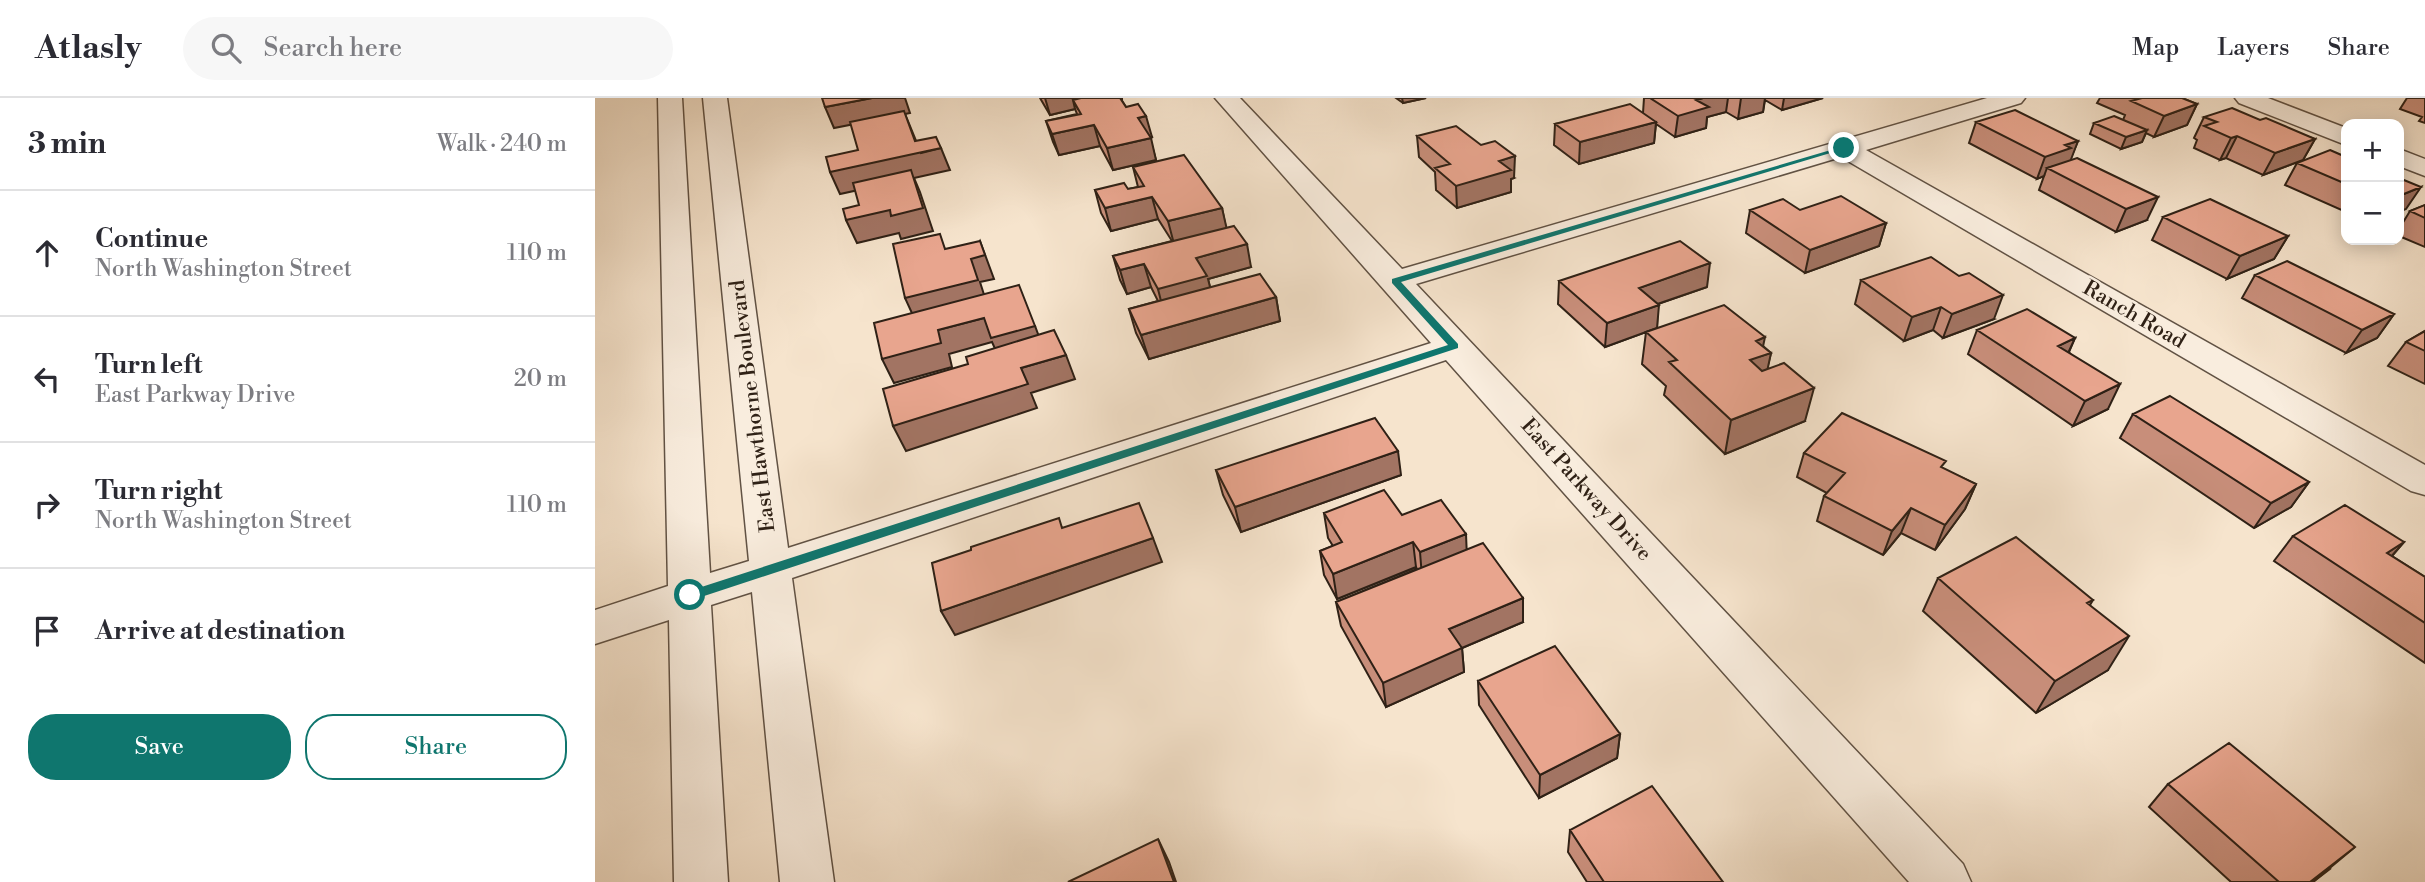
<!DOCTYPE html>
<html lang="en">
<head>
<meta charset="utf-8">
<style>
	body { margin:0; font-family:"Libre Bodoni",serif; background:#f7f7f7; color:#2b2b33 }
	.controls { position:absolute; right:21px; top:21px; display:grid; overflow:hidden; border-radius:14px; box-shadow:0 4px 18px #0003 }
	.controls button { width:63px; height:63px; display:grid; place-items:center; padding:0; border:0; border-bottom:2px solid #e1e1e2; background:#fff; color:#2b2b33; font:35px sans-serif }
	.stop { position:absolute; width:21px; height:21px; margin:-16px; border:5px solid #0f766e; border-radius:50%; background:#fff }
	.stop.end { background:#0f766e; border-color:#fff; box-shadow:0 2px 7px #0008 }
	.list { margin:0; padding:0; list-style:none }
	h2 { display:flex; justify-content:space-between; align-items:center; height:91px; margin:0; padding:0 28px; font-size:30px }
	h2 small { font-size:23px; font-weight:400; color:#7c7c81 }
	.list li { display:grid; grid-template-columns:46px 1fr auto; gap:21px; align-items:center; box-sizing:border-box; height:126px; padding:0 28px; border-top:2px solid #e1e1e2 }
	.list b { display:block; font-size:26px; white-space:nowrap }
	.list p { margin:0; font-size:23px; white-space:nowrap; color:#7c7c81 }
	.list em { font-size:23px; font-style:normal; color:#7c7c81 }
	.actions { display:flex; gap:14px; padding:21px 28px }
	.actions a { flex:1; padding:16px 0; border:2px solid #0f766e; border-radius:28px; text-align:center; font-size:24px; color:#0f766e }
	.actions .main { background:#0f766e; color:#fff }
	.icon { flex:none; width:38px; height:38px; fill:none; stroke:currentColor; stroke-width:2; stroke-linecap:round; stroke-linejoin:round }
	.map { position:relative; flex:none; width:1830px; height:784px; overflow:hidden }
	header { display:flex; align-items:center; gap:42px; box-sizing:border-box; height:98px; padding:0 35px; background:#fff; border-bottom:2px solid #e1e1e2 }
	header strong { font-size:33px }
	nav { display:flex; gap:38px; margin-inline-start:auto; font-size:24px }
	.search { width:490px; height:63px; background:#f7f7f7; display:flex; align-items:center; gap:18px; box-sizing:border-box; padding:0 24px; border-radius:38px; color:#7c7c81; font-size:26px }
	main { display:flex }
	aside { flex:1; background:#fff }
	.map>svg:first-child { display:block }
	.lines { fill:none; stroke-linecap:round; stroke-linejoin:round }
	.minor-casing { stroke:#615244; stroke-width:3 }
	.minor { fill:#f9edde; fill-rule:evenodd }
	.wall { fill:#c88e7a; stroke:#2f2116; stroke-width:2 }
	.shaded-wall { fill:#a27463; stroke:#2f2116; stroke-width:2 }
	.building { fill:#e8a58e; stroke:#2f2116; stroke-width:2 }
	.route { fill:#0f766e }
	.labels { text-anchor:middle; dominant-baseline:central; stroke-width:5; stroke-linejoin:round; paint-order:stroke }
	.street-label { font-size:21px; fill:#2f2116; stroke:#f9edde }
</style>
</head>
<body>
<header>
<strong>Atlasly</strong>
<div class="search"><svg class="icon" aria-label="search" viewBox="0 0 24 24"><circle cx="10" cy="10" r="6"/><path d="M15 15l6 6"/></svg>Search here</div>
<nav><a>Map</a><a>Layers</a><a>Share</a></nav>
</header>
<main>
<aside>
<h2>3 min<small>Walk · 240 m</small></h2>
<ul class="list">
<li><svg class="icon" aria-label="ahead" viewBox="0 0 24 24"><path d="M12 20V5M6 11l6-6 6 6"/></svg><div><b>Continue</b><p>North Washington Street</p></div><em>110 m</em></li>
<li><svg class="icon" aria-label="left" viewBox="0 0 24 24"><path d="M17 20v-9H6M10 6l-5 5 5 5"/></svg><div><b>Turn left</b><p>East Parkway Drive</p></div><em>20 m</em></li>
<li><svg class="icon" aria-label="right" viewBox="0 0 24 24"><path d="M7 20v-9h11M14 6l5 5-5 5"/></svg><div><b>Turn right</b><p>North Washington Street</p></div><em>110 m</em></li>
<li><svg class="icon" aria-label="arrive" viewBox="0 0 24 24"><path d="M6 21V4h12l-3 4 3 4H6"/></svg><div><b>Arrive at destination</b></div></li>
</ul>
<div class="actions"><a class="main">Save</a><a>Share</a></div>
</aside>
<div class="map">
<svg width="1830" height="784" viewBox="0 0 1830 784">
	<rect width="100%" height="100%" fill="#f6e4cd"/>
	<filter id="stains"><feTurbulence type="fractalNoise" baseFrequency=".00286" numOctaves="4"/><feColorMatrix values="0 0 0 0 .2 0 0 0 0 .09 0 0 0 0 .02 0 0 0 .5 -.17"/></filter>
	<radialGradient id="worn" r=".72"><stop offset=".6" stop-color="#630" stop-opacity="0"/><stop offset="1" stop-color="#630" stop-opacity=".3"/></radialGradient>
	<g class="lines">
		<g class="minor-casing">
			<path id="minor" d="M63 0H87L115 475 154 463 108 0H132L193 450 836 245 620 0H645L807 171 1392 0H1430L1426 5 1271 52 1830 367V397L1816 393 1246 59 821 186 1368 766 1376 784H1314L851 262 197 480 239 784H185L157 494 116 507 133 784H79L74 522 0 546V512L73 488Z
				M1640 0H1673L1751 30V47L1644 5Z
				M1804 51 1830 61V78L1804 68Z"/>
		</g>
		<use href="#minor" class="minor"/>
	</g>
	<path class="wall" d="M445 0H527V1H526L531 9 557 39 555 40 561 62 518 72 505 48 464 57 458 44 451 23 482 16 480 11 455 17Z
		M801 0H831L808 5Z
		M1049 0H1228L1187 12 1170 2 1168 14 1143 21 1131 14 1112 19 1111 30 1080 39 1061 26 1059 45 984 66 959 47 960 26 1048 15Z
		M1505 0H1587L1602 6 1592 27 1559 39 1551 35 1547 44 1526 51 1495 36 1499 25 1528 22 1530 17 1502 5Z
		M1812 0H1830V25L1824 23 1827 19 1805 11Z
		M1609 19 1665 22 1720 41 1708 62 1668 77 1631 60 1625 62 1599 50 1602 42 1599 40Z
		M1381 24 1483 43 1475 62 1552 122 1521 134 1444 92 1449 78 1442 81 1374 45Z
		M822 38 919 80 916 81V94L862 110 841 92 840 74 824 59Z
		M1751 59V114L1690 87 1702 65Z
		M538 69 627 110 631 130 656 169 613 181 615 189 681 199 685 223 554 261 541 235 534 211 563 203 556 189 532 196 525 182 518 158 577 143 563 121 516 133 506 115 500 92 533 91 543 89Z
		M1830 107V149L1804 138V131L1815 113Z
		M1155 112H1205L1291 125 1284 148 1210 175 1151 135Z
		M1568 119 1693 138 1679 161 1632 181 1557 142Z
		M1660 177 1799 216 1782 240 1751 255 1647 200Z
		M1266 182 1399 221 1348 240 1338 232 1309 243 1260 206Z
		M964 183 1112 189 1063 206 1062 230 1168 248 1176 255 1172 271 1210 323 1130 356 1069 297 1071 288 1047 266 1051 234 1010 249 963 206Z
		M1382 232 1480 240 1474 254 1513 311 1478 328 1373 256Z
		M1830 233V286L1793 268 1811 244Z
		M1538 316 1714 384 1696 409 1659 430 1525 340Z
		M1209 355 1348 371 1381 386 1370 411 1340 452 1306 435 1288 457 1222 423 1229 398 1232 395 1202 379Z
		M621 372 806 377 646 434 628 397Z
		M729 415 807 417 872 451 928 524 867 550 869 574 791 609 746 528 741 504 822 471 821 469 742 501 729 477 725 453 738 448 733 440Z
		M1698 438 1809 444 1797 458 1830 479V565L1679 463Z
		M1343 480 1498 502 1495 507 1513 572 1441 615 1328 513Z
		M883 583 1025 636 1022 660 944 700 884 607Z
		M1573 686 1735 771 1718 784H1636L1554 709Z
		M975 732 1128 784H992L973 754Z"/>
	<path class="shaded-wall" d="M277 0H310L315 15 310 16 326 55 346 50 355 72 319 80 325 94 338 133 306 141 304 135 262 145 251 122 318 80 245 96 235 74 310 16 239 30 230 9Z
		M450 0H527V1L483 11 478 2 480 11 455 17Z
		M807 0H831L808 5Z
		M1108 0H1133L1131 14 1112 19 1111 30 1080 39 1083 18 1101 2Z
		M1146 0H1170L1168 14 1143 21Z
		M1189 0H1228L1187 12Z
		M1602 6 1592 27 1559 39 1569 18Z
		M551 18 557 39 548 41 543 20Z
		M1061 24 1059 45 984 66 985 44Z
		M499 27 505 48 464 57 457 36Z
		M1552 32 1547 44 1526 51 1531 39Z
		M1642 38 1631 60 1625 62 1636 40Z
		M556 40 561 62 518 72 512 50Z
		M1720 41 1708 62 1668 77 1680 55Z
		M1483 43 1475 64 1452 70 1449 78 1442 81 1450 59 1470 47Z
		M920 58 919 80 916 81V94L862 110 861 88 904 63Z
		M1826 89 1811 111 1804 114V98Z
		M557 99 563 121 516 133 510 110Z
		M1563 99 1552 122 1521 134 1531 111Z
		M627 110 632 132 579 146 573 123Z
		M1291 125 1284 148 1210 175 1215 152Z
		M1693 138 1679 161 1632 181 1645 158Z
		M385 143 399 181 385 184 392 206 321 224 310 200 376 161Z
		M652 146 656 169 613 181 618 201 569 215 563 191 601 160Z
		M1115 165 1112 189 1042 213 1044 190Z
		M549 166 556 189 532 196 525 172Z
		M1408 197 1399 221 1348 240 1357 216Z
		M681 199 685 223 554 261 546 237Z
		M1064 207 1062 230 1010 249 1012 225Z
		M1346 209 1338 232 1309 243 1317 219Z
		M1799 216 1782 240 1751 255 1767 232Z
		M389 220 440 228 449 252 406 264 397 244 354 256 357 269 299 285 287 261 343 232Z
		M1170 239 1166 258 1176 255 1169 288 1155 262 1161 243Z
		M1480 240 1469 264 1463 248Z
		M471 257 480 281 436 295 442 310 311 353 298 328 426 270Z
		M1525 286 1513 311 1478 328 1490 303Z
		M1219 290 1210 323 1130 356 1136 322Z
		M803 353 806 377 646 434 640 409Z
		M1714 384 1696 409 1659 430 1676 405Z
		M1381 386 1370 411 1340 452 1350 427Z
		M1316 410 1306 435 1288 457 1297 433Z
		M871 436 872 460 827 479 825 454Z
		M558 440 567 464 360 537 346 513Z
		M818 444 821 469 742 501 738 476Z
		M1809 444 1788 468 1792 455Z
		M928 500V524L867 550 869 574 791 609 788 585 854 531Z
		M1534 538 1513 572 1441 615 1460 583Z
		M1025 636 1022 660 944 700 945 677Z
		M563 741 574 764 581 784H579Z
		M1760 749 1718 784H1715Z"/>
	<path class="building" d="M227 0H277L230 9Z
		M486 0H525L531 9 543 6 551 18 543 20 556 40 512 50 499 27 457 36 451 23 486 16 478 2Z
		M1055 0H1108L1101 2 1114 9 1083 18Z
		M1547 0H1587L1602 6 1569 18 1536 3Z
		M1035 6 1061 24 985 44 960 26Z
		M1637 10 1665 22 1671 20 1720 41 1680 55 1642 38 1636 40 1609 28 1622 24 1609 19Z
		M1420 12 1483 43 1470 47 1476 50 1450 59 1381 24Z
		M309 13 320 43 341 39 346 50 235 74 231 59 263 52 255 24Z
		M1519 18 1552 32 1531 39 1499 25Z
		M861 28 886 47 900 43 920 58 904 63 916 72 861 88 840 70 855 66 822 38Z
		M1735 52 1751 59V86L1702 65Z
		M589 57 627 110 573 123 557 99 510 110 500 92 529 85 533 91 549 88 538 69Z
		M1482 60 1563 99 1531 111 1452 70Z
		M316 72 328 110 296 118 295 112 251 122 248 111 264 107 258 85Z
		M1804 80 1826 89 1804 98Z
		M1246 98 1291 125 1215 152 1155 112 1188 101 1205 112Z
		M1615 101 1693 138 1645 158 1568 119Z
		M1830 107V120L1815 113Z
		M639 128 652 146 601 160 612 178 563 191 549 166 525 172 518 158Z
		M345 136 350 151 385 143 390 157 376 161 383 182 310 200 298 146Z
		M1085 143 1115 165 1044 190 1064 207 1012 225 964 183Z
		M1336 159 1364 178 1374 175 1408 197 1357 216 1346 209 1317 219 1266 182Z
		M1692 163 1799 216 1767 232 1660 177Z
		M665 176 681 199 546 237 534 211Z
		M424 187 440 228 396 240 389 220 343 232 346 245 287 261 279 225Z
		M1129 207 1170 239 1161 243 1176 255 1155 262 1167 273 1189 265 1219 290 1136 322 1074 264 1082 262 1051 234Z
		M1432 211 1480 240 1463 248 1525 286 1490 303 1382 232Z
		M459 232 471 257 426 270 433 286 298 328 288 291 373 266 371 259Z
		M1830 233V253L1811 244Z
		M1575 298 1714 384 1676 405 1538 316Z
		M1247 315 1351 363 1346 369 1381 386 1350 427 1316 410 1297 433 1229 398 1250 375 1209 355Z
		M780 320 803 353 640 409 621 372Z
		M789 392 807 417 846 402 871 436 825 454 818 444 738 476 725 453 747 444 729 415Z
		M544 405 558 440 346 513 337 465 376 452V449L464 420 467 430Z
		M1750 407 1809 444 1792 455 1830 479V525L1698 438Z
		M1421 439 1498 502 1492 505 1534 538 1460 583 1343 480Z
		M888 445 928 500 854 531 867 550 788 585 741 504Z
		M960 548 1025 636 945 677 883 583Z
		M1634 645 1760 749 1715 784H1684L1573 686Z
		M1057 688 1128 784H1009L975 732Z
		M563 741 579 784H473Z"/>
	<path class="route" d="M1246 49 1252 50 806 184 863 246V250L100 501 95 502 89 497 91 494 853 247 797 185V181Z"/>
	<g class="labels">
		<g class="street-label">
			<text transform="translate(1539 217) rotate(30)">Ranch Road</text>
			<text transform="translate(158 308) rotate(-97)">East Hawthorne Boulevard</text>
			<text transform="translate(991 392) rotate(48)">East Parkway Drive</text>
		</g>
	</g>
	<rect width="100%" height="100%" filter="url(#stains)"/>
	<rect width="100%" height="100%" fill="url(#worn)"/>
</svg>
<div class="controls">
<button>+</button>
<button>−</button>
</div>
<div class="stop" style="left:95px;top:497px"></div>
<div class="stop end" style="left:1249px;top:50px"></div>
</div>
</main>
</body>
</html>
